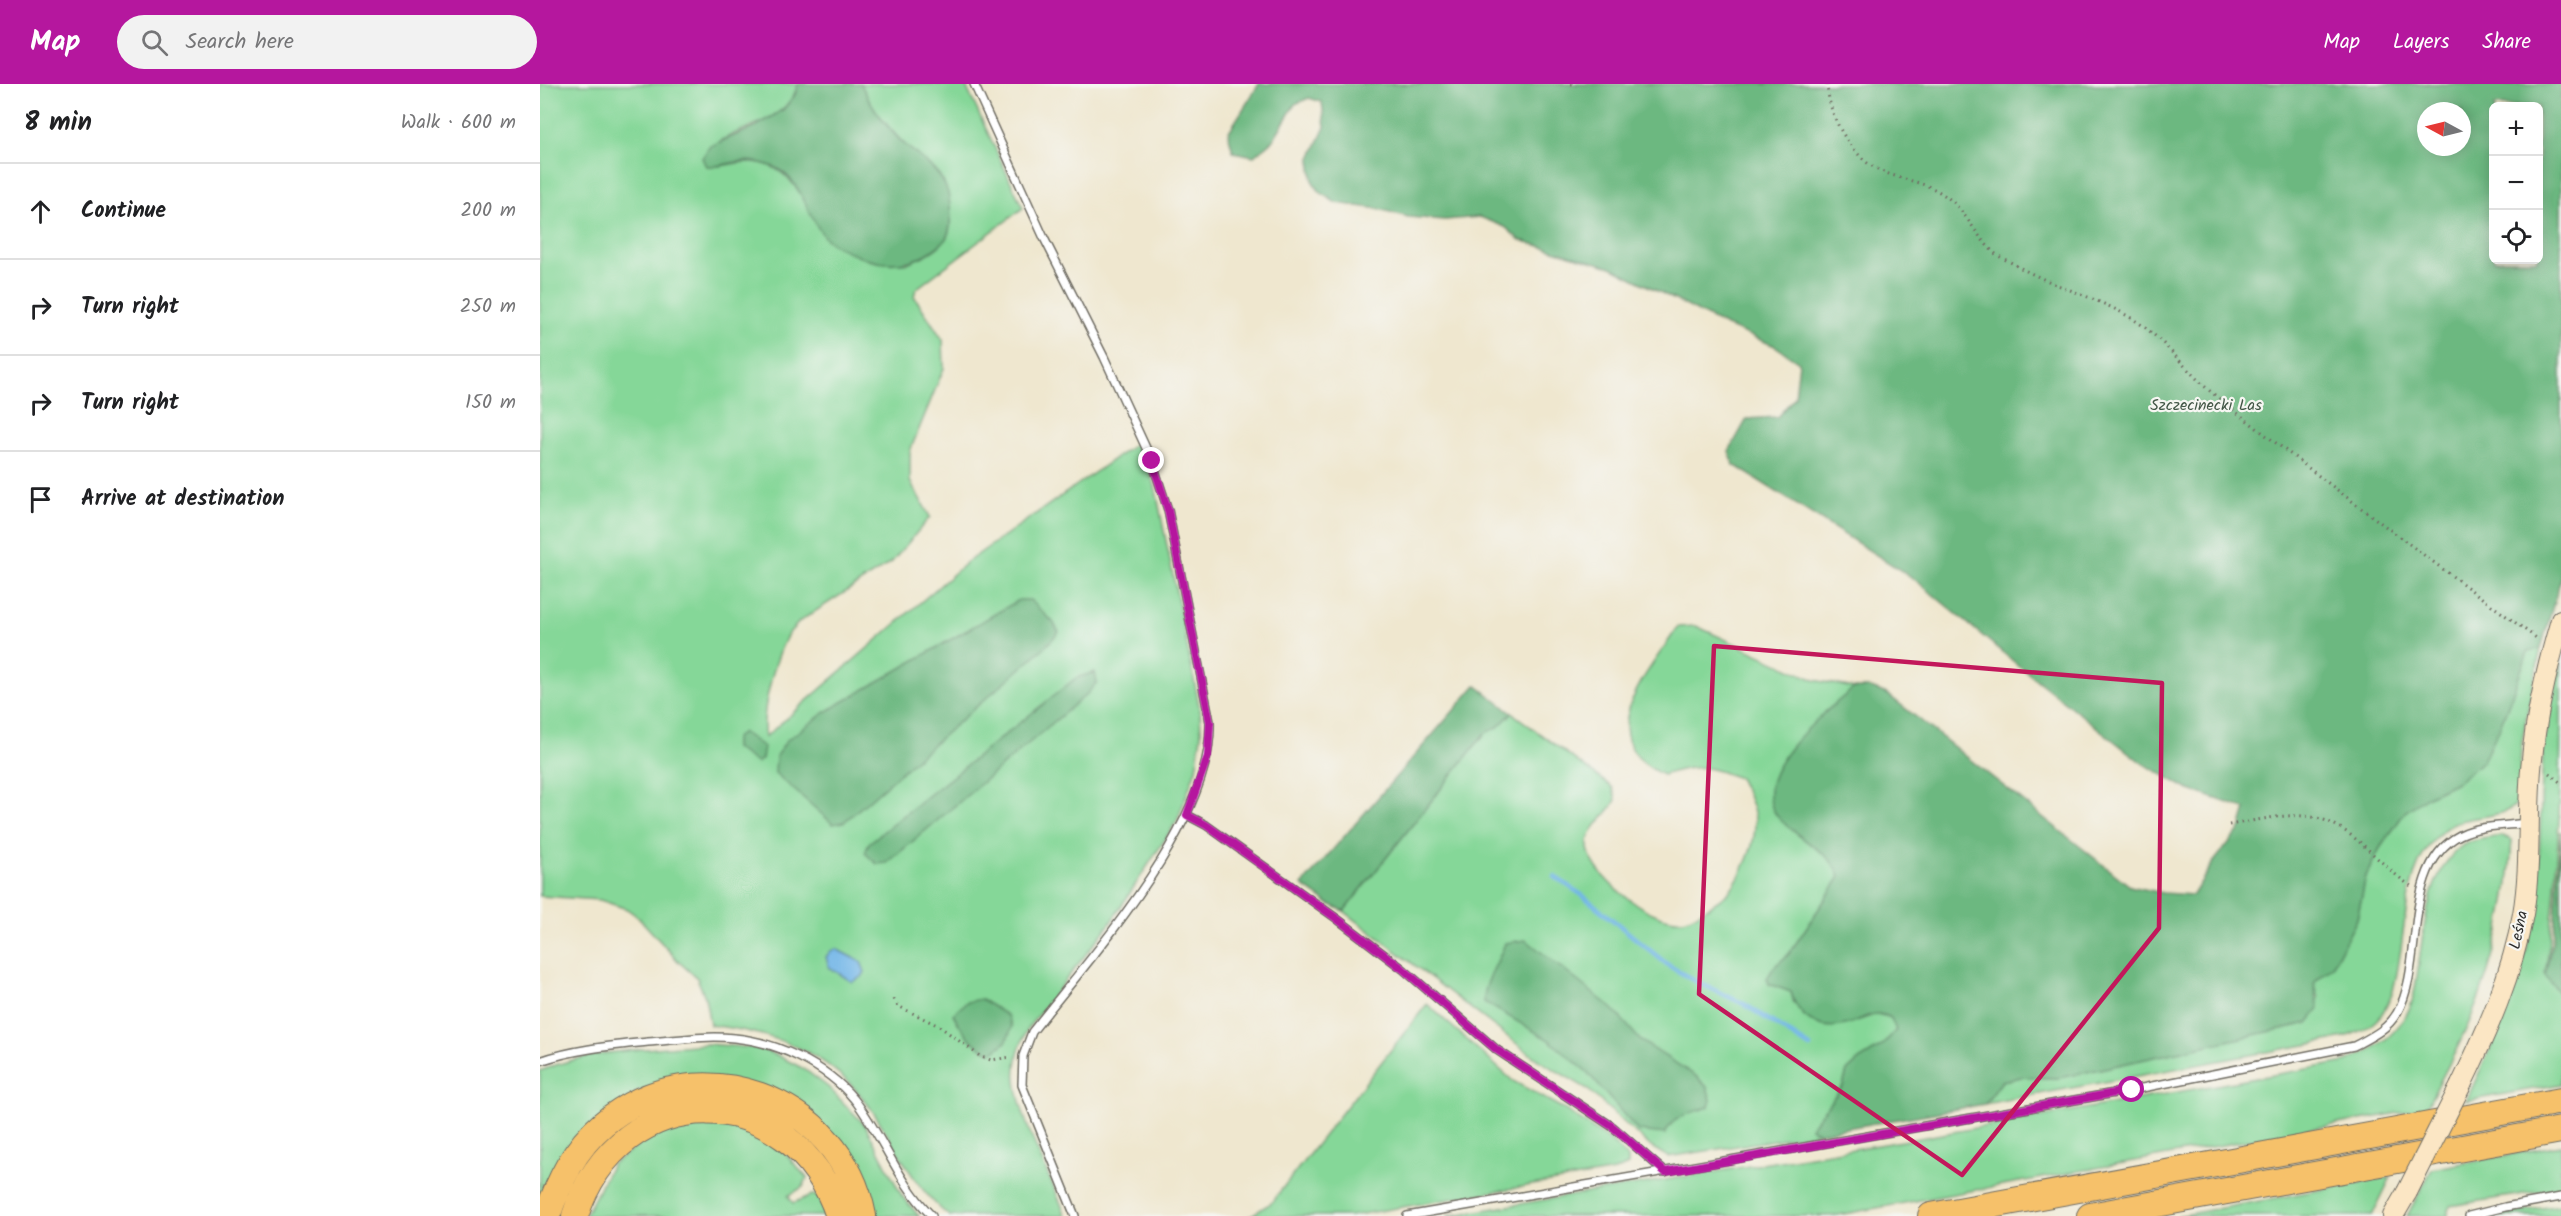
<!DOCTYPE html>
<html lang="en">
<head>
<meta charset="utf-8">
<style>
	body { margin:0; font-family:Kalam,sans-serif; background:#f2f2f2; color:#202124 }
	.controls { position:absolute; right:18px; top:18px; display:grid; overflow:hidden; border-radius:9px; box-shadow:0 3px 15px #0003 }
	.controls button { width:54px; height:54px; display:grid; place-items:center; padding:0; border:0; border-bottom:2px solid #e0e0e0; background:#fff; color:#202124; font:30px sans-serif }
	.compass { position:absolute; left:1877px; top:18px; width:54px; height:54px; border-radius:50%; background:#fff; box-shadow:0 3px 15px #0003; rotate:277deg }
	.stop { position:absolute; width:18px; height:18px; margin:-14px; border:4px solid #b5179e; border-radius:50%; background:#fff }
	.stop.end { background:#b5179e; border-color:#fff; box-shadow:0 2px 6px #0008 }
	.list { margin:0; padding:0; list-style:none }
	h2 { display:flex; justify-content:space-between; align-items:center; height:78px; margin:0; padding:0 24px; font-size:26px }
	h2 small { font-size:20px; font-weight:400; color:#757577 }
	.list li { display:grid; grid-template-columns:39px 1fr auto; gap:18px; align-items:center; box-sizing:border-box; height:96px; padding:0 24px; border-top:2px solid #e0e0e0 }
	.list b { display:block; font-size:22px; white-space:nowrap }
	.list em { font-size:20px; font-style:normal; color:#757577 }
	.icon { flex:none; width:33px; height:33px; fill:none; stroke:currentColor; stroke-width:2; stroke-linecap:round; stroke-linejoin:round }
	.map { position:relative; flex:none; width:2021px; height:1132px; overflow:hidden }
	header { display:flex; align-items:center; gap:36px; box-sizing:border-box; height:84px; padding:0 30px; background:#b5179e; color:#fff }
	header strong { font-size:28px }
	nav { display:flex; gap:33px; margin-inline-start:auto; font-size:21px }
	.search { width:420px; height:54px; background:#f2f2f2; display:flex; align-items:center; gap:15px; box-sizing:border-box; padding:0 21px; border-radius:33px; color:#757577; font-size:22px }
	main { display:flex }
	aside { flex:1; background:#fff }
	.map>svg:first-child { display:block }
	.green { fill:#85d798; stroke:#588162; stroke-width:1.5 }
	.forest { fill:#6cb880; stroke:#4c7256; stroke-width:1.5; fill-rule:evenodd }
	.water { fill:#72b6e8; stroke:#4e708a; stroke-width:1.5 }
	.lines { fill:none; stroke-linecap:round; stroke-linejoin:round }
	.stream { stroke:#72b6e8; stroke-width:4.5 }
	.lane-casing { stroke:#706d64; stroke-width:10 }
	.secondary-casing { stroke:#706d64; stroke-width:22 }
	.highway-casing { stroke:#706d64; stroke-width:28 }
	.path { stroke:#706d64; stroke-width:3; stroke-dasharray:1.5 4.5; stroke-linecap:butt }
	.lane { stroke:#fff; stroke-width:7 }
	.secondary { stroke:#fbe6c4; stroke-width:20 }
	.highway { stroke:#f6c16b; stroke-width:26 }
	.secondary-bridge-casing { stroke:#706d64; stroke-width:22; stroke-linecap:butt }
	.secondary-bridge { stroke:#fbe6c4; stroke-width:20 }
	.route { stroke:#b5179e; stroke-width:8 }
	.marked { fill:none; stroke:#c2185b; stroke-width:4.5; stroke-linejoin:round }
	.labels { text-anchor:middle; dominant-baseline:central; stroke-width:4.5; stroke-linejoin:round; paint-order:stroke }
	.park-label { font-size:16px; fill:#425646; stroke:#f6f6f2 }
	.street-label { font-size:16px; fill:#2b2b2b; stroke:#f6f6f2 }
</style>
</head>
<body>
<header>
<strong>Map</strong>
<div class="search"><svg class="icon" aria-label="search" viewBox="0 0 24 24"><circle cx="10" cy="10" r="6"/><path d="M15 15l6 6"/></svg>Search here</div>
<nav><a>Map</a><a>Layers</a><a>Share</a></nav>
</header>
<main>
<aside>
<h2>8 min<small>Walk · 600 m</small></h2>
<ul class="list">
<li><svg class="icon" aria-label="ahead" viewBox="0 0 24 24"><path d="M12 20V5M6 11l6-6 6 6"/></svg><div><b>Continue</b></div><em>200 m</em></li>
<li><svg class="icon" aria-label="right" viewBox="0 0 24 24"><path d="M7 20v-9h11M14 6l5 5-5 5"/></svg><div><b>Turn right</b></div><em>250 m</em></li>
<li><svg class="icon" aria-label="right" viewBox="0 0 24 24"><path d="M7 20v-9h11M14 6l5 5-5 5"/></svg><div><b>Turn right</b></div><em>150 m</em></li>
<li><svg class="icon" aria-label="arrive" viewBox="0 0 24 24"><path d="M6 21V4h12l-3 4 3 4H6"/></svg><div><b>Arrive at destination</b></div></li>
</ul>
</aside>
<div class="map">
<svg width="2021" height="1132" viewBox="0 0 2021 1132">
	<rect width="100%" height="100%" fill="#f6f6f2"/>
	<filter id="ink" filterUnits="userSpaceOnUse"><feTurbulence type="fractalNoise" baseFrequency=".0167" numOctaves="2"/><feDisplacementMap in="SourceGraphic" scale="12" xChannelSelector="R" yChannelSelector="G"/><feConvolveMatrix kernelMatrix="1 2 1 2 8 2 1 2 1" color-interpolation-filters="sRGB"/></filter>
	<filter id="wash" filterUnits="userSpaceOnUse"><feTurbulence type="fractalNoise" baseFrequency=".008" numOctaves="4" result="noise"/><feDisplacementMap in="SourceGraphic" scale="24" xChannelSelector="R" yChannelSelector="G"/><feGaussianBlur stdDeviation="1.35" result="paint"/><feColorMatrix in="noise" values="0 0 0 0 0 0 0 0 0 0 0 0 0 0 0 0 0 1.4 0 .05"/><feComposite in="paint" operator="in"/></filter>
	<g filter="url(#wash)">
		<rect width="100%" height="100%" fill="#efe7cf"/>
		<path class="green" d="M0 0H258C246 46 185 39 163 74L166 82C182 84 196 77 213 78 254 81 269 126 287 156L365 180C379 174 394 169 404 157 417 142 409 101 396 87 391 81 383 78 378 73 355 52 334 29 321 0H425L483 124 376 205 374 212 403 256 404 284 370 367V397L390 433 352 478 260 537C256 542 250 547 247 552 235 575 220 628 225 653L427 478 597 359 615 402 660 626 661 652 656 685 637 737 569 841 488 944C480 961 474 977 476 997 480 1037 511 1094 526 1132H409C378 1107 361 1073 341 1040 301 973 244 950 170 941L165 913 157 894 139 878 98 833 87 825 60 816 0 812Z
			M1156 542 1274 596 1314 604 1285 628 1235 728 1253 747 1296 780 1300 793 1249 870 1234 883 1229 900 1251 908 1254 920 1305 941 1337 930 1351 934 1356 946 1342 962 1319 976 1307 987 1303 1002 1270 1044 1279 1049 1128 1073 1111 1063 1046 1004 998 976 804 827 945 649 958 643 972 629 1073 704 1076 716C1068 731 1052 740 1048 757 1043 789 1117 845 1147 835 1155 832 1184 814 1189 808 1202 790 1215 763 1215 741 1216 725 1206 707 1199 694 1166 682 1158 679 1123 691 1047 654 1107 590 1138 543Z
			M2001 564C1994 598 1985 632 1981 666 1979 682 1983 702 1978 716 1972 735 1928 731 1912 740 1902 745 1896 754 1889 762 1852 809 1873 909 1832 940 1816 952 1795 955 1776 959L1445 1020 1462 997 1481 993 1519 994 1768 939 1779 914 1774 899 1793 881 1817 835 1826 792 1840 764 1865 728 1888 712 1917 698 1959 645 1988 568Z
			M2021 575C2021 680 2021 787 2005 891L2021 912V1000L1926 1017 1962 939 1987 865 1999 776 2003 666Z
			M1963 752 1972 756C1969 816 1954 878 1931 934 1918 965 1901 995 1886 1024L1293 1132H907L1374 1055 1806 978C1830 967 1852 956 1866 931 1873 920 1875 905 1877 892 1884 850 1885 789 1923 761 1934 754 1951 754 1963 752Z
			M887 920 973 997 1022 1024 1071 1057 1088 1074V1081L1075 1087 810 1132H710L731 1119Z
			M167 960 217 964 237 971 264 985 288 1003 325 1041 362 1112 379 1132H331L254 1017 97 1007 0 1124V987C52 965 112 965 167 960Z
			M180 1037 235 1058 267 1094 263 1103 248 1112 253 1119 272 1111 278 1112 290 1132H45L72 1080 125 1043Z
			M2021 1061V1104L1910 1122 1908 1125V1132H1867L1892 1085Z
			M1851 1093 1832 1132H1638Z
			M2021 1121V1132H1955L1956 1131Z"/>
		<path class="forest" d="M258 0H321C330 20 342 37 357 53 374 71 401 84 408 109 411 122 413 149 403 158 374 184 341 185 307 167 301 164 292 161 287 156 267 135 265 101 238 85 227 79 210 76 198 78 186 79 179 84 166 82L162 74 170 62 215 43 243 26 255 11Z
			M719 0H2021V494L2001 564 1988 568 1959 645 1943 677 1917 698 1888 712 1865 728 1840 764 1826 792 1817 835 1793 881 1774 899 1779 925 1768 939 1519 994 1481 993 1462 997 1445 1020 1279 1049 1270 1044 1303 1002 1307 987 1319 976 1342 962 1356 946 1351 934C1347 932 1341 930 1337 930 1326 930 1316 939 1305 941 1279 948 1257 933 1251 908L1229 900 1227 894 1234 883 1249 870 1300 793C1293 772 1271 762 1255 748 1248 743 1239 736 1235 729 1209 687 1286 627 1314 604H1331L1347 610 1590 802 1623 809 1653 811 1672 780 1700 745 1706 725 1647 705 1602 679 1479 582 1373 494 1194 381 1189 367 1207 335 1237 333 1255 313 1259 278 1235 262 1184 241 1071 183 980 156 965 143 940 133 905 136 868 133 839 125 796 119 780 108 773 98 770 76 785 43 782 18 769 14 755 20 733 56 714 72 693 68 688 49ZM1954 22H1998V176H1954ZM1886 27H1922V63H1886Z
			M479 516H490L513 538 519 548 505 563 304 738 293 740 235 689 236 672 247 656 287 627Z
			M555 588 557 598 547 610 347 779 337 780 325 769 329 759 536 594Z
			M936 601 972 629 958 643 945 649 804 827 789 820 762 801Z
			M202 648 224 663 222 675 217 679 195 664V655Z
			M2021 747V912L2005 891 2014 849Z
			M986 856 1073 925 1101 957 1156 992 1167 1003 1171 1016 1169 1023C1149 1030 1134 1030 1125 1050L1098 1047 1047 988 1009 956 944 918C943 899 959 878 965 859Z
			M441 915 468 932 472 943 466 958 453 968C435 965 421 946 413 930L427 918Z"/>
		<path class="water" d="M296 865 321 878 325 888 322 893 312 898 289 883 286 873 291 867Z"/>
		<g class="lines">
			<path class="stream" d="M1015 793 1042 811 1128 881 1153 896 1204 920 1270 963"/>
		</g>
	</g>
	<g filter="url(#ink)">
		<g class="lines">
			<g class="lane-casing">
				<path id="lane" d="M434 0 504 154 564 273 612 377 628 426 670 638C673 739 552 871 492 948L483 972 482 1001 535 1132
					M647 731 666 741 796 834 863 885 957 966 1073 1043 1125 1088
					M0 977C35 965 71 962 108 958 136 956 165 951 194 954 237 958 286 981 314 1015 343 1052 358 1099 392 1132
					M867 1132 1592 1006 1814 962C1831 953 1847 946 1857 929 1886 879 1860 782 1920 751 1939 741 1966 742 1988 739
					M1929 1132 1965 1123 2021 1113"/>
			</g>
			<g class="secondary-casing">
				<path id="secondary" d="M1921 1001C1948 945 1972 891 1983 830 1992 778 1986 726 1992 675 1996 630 2008 580 2021 536
					M1853 1132 1867 1108"/>
			</g>
			<g class="highway-casing">
				<path id="highway" d="M7 1132C19 1097 34 1065 63 1040 156 961 301 1013 323 1132
					M35 1132C80 992 253 993 299 1132
					M1391 1132 2021 1017
					M1550 1132 2021 1046"/>
			</g>
			<path class="path" d="M1031 0H1036
				M1287 0C1289 30 1303 56 1325 77 1347 95 1375 94 1398 107 1426 123 1433 151 1457 171 1463 175 1471 178 1477 182 1516 204 1562 214 1599 239 1629 260 1648 290 1676 312 1782 396 1890 476 1999 556
				M2009 689 2021 699
				M1689 741C1721 736 1760 724 1791 739 1821 753 1843 784 1871 802
				M354 915 358 922 399 942 441 973 451 976 472 973"/>
			<use href="#lane" class="lane"/>
			<use href="#secondary" class="secondary"/>
			<use href="#highway" class="highway"/>
			<g class="secondary-bridge-casing">
				<path id="secondary-bridge" d="M1867 1108 1921 1001"/>
			</g>
			<use href="#secondary-bridge" class="secondary-bridge"/>
		</g>
	</g>
	<g class="lines" filter="url(#ink)">
		<path class="route" d="M612 377 628 426 670 638 668 672 647 731 666 741 796 834 863 885 957 966 1073 1043 1125 1088 1592 1006"/>
	</g>
	<path class="marked" d="M1174 562 1622 599 1619 844 1422 1091 1159 910Z"/>
	<g class="labels">
		<g class="park-label">
			<text x="1666" y="321">Szczecinecki Las</text>
		</g>
		<g class="street-label">
			<text transform="translate(1979 846) rotate(-78)">Leśna</text>
		</g>
	</g>
</svg>
<div class="controls">
<button>+</button>
<button>−</button>
<button><svg class="icon" aria-label="locate" viewBox="0 0 24 24"><circle cx="12" cy="12" r="6"/><path d="M12 2v4M12 18v4M2 12h4M18 12h4"/></svg></button>
</div>
<svg class="compass" viewBox="-18 -18 36 36"><path d="M0-13l5 13h-10z" fill="#e53935"/><path d="M0 13l5-13h-10z" fill="#757577"/></svg>
<div class="stop" style="left:1592px;top:1006px"></div>
<div class="stop end" style="left:612px;top:377px"></div>
</div>
</main>
</body>
</html>
